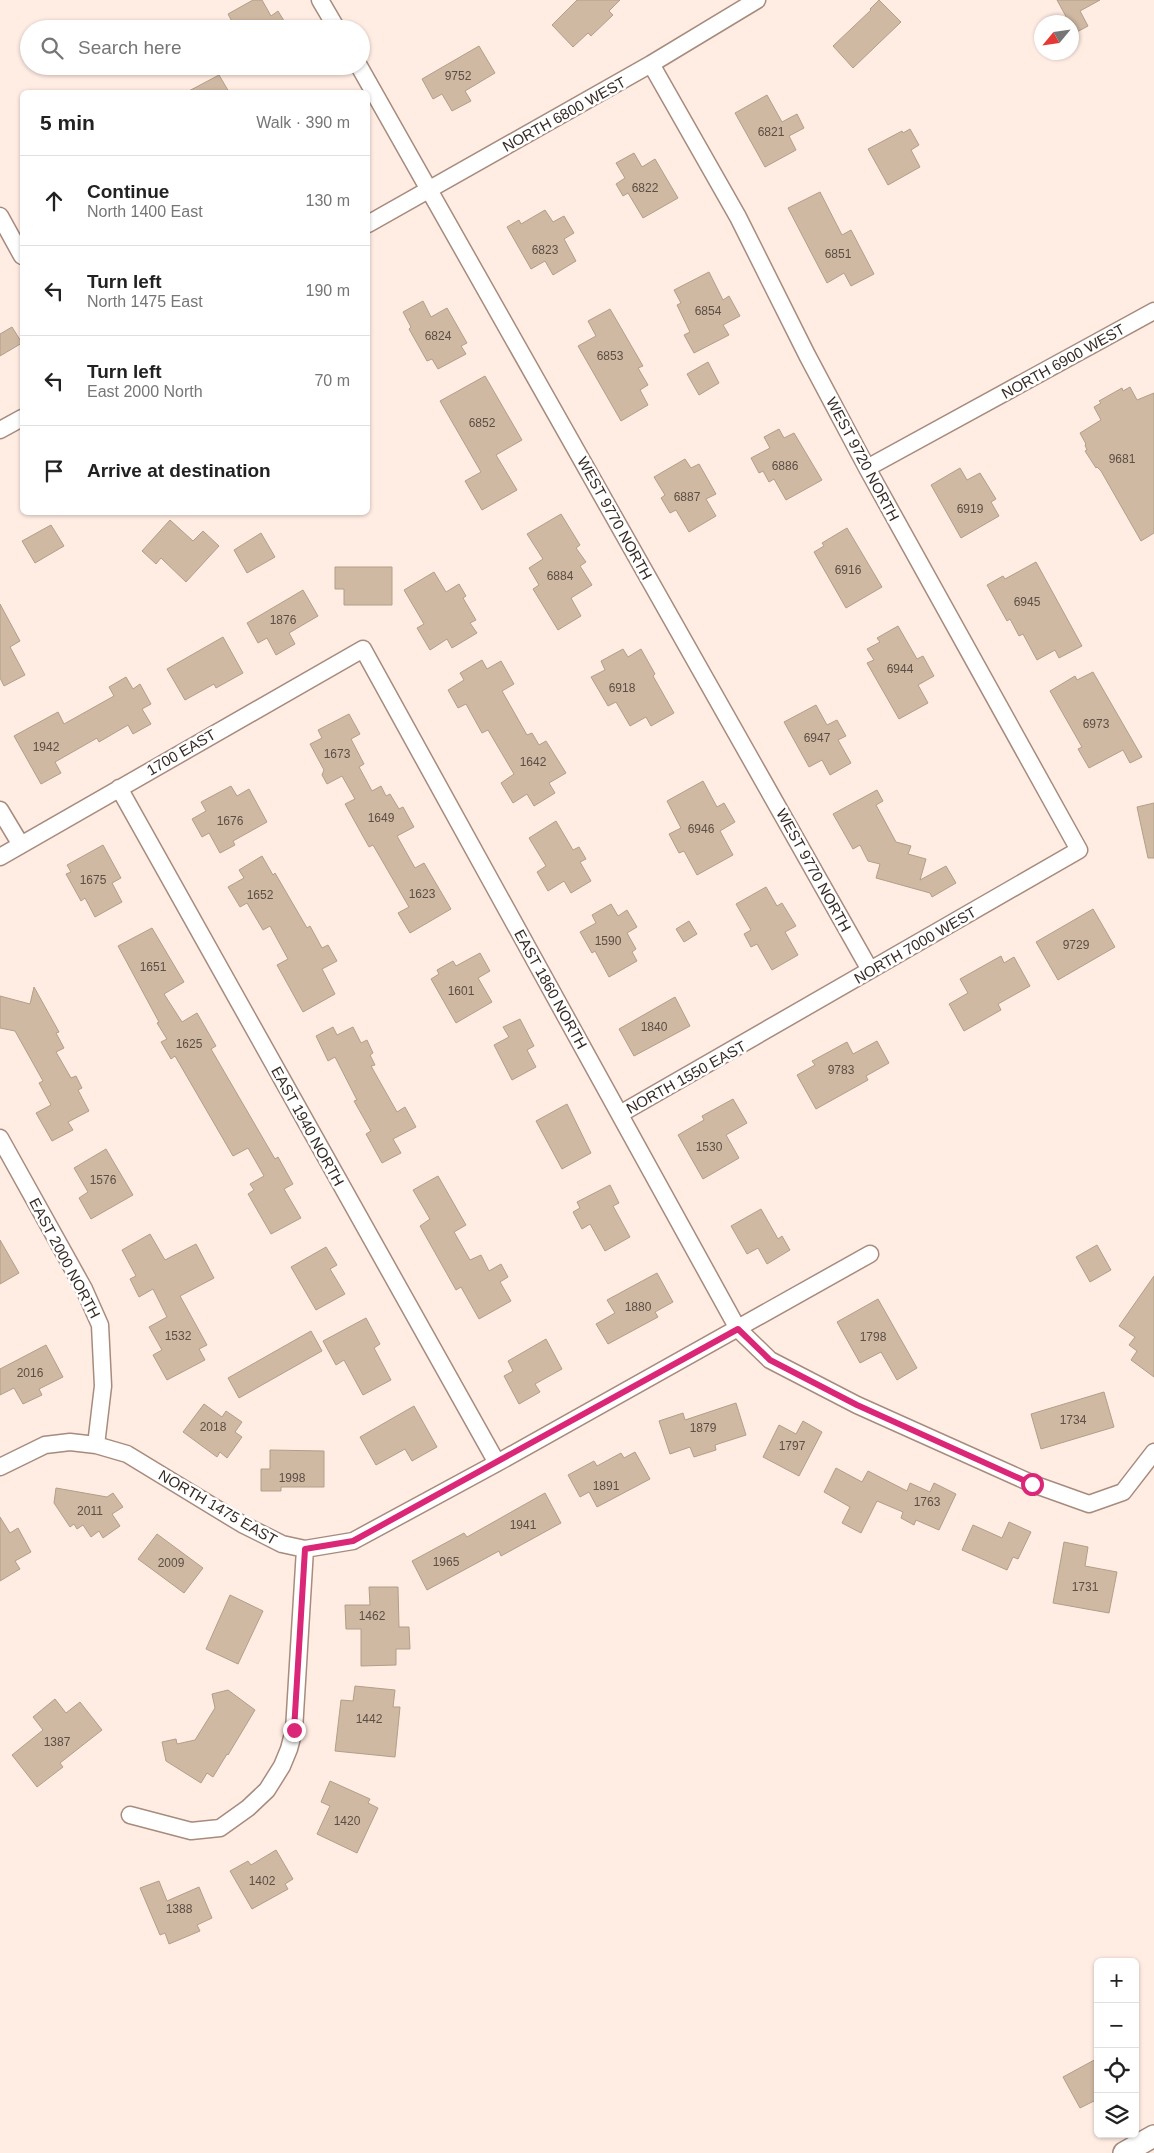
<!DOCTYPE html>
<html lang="en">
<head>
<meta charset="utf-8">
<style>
	body { margin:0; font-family:Arial,sans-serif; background:#f2f2f2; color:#222 }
	.controls { position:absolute; right:15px; bottom:15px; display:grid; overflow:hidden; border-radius:8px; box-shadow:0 1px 4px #0004 }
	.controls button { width:45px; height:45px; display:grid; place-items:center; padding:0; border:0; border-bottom:1px solid #e0e0e0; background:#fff; color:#222; font:25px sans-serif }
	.compass { position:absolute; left:1034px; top:15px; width:45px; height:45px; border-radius:50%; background:#fff; box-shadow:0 1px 4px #0004; rotate:241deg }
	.stop { position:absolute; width:15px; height:15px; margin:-11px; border:4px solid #db2777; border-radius:50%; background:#fff }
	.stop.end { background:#db2777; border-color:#fff; box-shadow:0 1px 5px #0008 }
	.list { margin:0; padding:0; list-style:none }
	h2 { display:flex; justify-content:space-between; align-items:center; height:65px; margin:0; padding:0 20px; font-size:21px }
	h2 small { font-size:16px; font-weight:400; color:#767676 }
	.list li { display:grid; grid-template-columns:32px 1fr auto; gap:15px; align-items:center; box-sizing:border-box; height:90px; padding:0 20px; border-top:1px solid #e0e0e0 }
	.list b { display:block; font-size:19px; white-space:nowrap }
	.list p { margin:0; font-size:16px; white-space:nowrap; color:#767676 }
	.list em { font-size:16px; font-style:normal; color:#767676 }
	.icon { flex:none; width:28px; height:28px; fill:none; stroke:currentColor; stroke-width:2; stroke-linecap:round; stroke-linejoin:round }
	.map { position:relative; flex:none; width:1154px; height:2153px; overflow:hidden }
	.search { position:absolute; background:#fff; box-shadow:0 1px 4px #0004; left:20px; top:20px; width:350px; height:55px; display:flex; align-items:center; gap:12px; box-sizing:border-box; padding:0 18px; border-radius:28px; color:#767676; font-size:19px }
	.panel { position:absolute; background:#fff; box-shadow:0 1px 4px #0004; left:20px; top:90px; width:350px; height:425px; border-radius:8px }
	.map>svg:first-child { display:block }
	.building { fill:#d0b9a3; stroke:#b39e88 }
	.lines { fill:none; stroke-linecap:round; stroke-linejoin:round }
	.minor-casing { stroke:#a78b7d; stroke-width:19 }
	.major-casing { stroke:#a78b7d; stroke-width:24 }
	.minor { stroke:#fff; stroke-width:16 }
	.major { stroke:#fff; stroke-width:21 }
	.route { stroke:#db2777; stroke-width:6 }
	.labels { text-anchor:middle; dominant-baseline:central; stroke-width:5; stroke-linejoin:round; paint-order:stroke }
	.number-label { font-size:12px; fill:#5c4e44 }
	.street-label { font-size:15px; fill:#362b25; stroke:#fff }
</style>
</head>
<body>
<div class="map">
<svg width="1154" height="2153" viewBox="0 0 1154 2153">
	<rect width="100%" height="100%" fill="#ffece3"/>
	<path class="building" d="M253 0H262L271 16 278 11 289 29H236L228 14Z
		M577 0H620L609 11 613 15 591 36 588 33 573 47 552 25Z
		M879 0 901 22 853 68 833 46 871 10 870 9Z
		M1057 0H1100L1080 11 1088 26 1075 33 1072 22H1069Z
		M479 46 495 73 465 91 471 101 452 111 442 94 433 99 422 79Z
		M219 75 229 92H187Z
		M767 95 782 122 797 114 804 128 789 136 796 150 765 167 735 113Z
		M910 129 919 145 911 150 920 167 888 185 868 149 902 131 903 133Z
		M634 153 642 167 655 159 678 198 643 218 628 193 623 196 616 184 625 178 616 163Z
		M820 192 842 235 851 230 874 274 851 286 844 273 827 283 788 208Z
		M545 210 553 222 564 216 574 233 564 239 576 261 553 275 545 261 531 269 507 227 519 220 521 224Z
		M709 272 723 300 729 296 740 316 723 325 729 335 694 353 684 335 690 332 677 305 681 303 674 290Z
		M423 301 431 317 447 308 467 343 461 346 466 354 438 369 432 359 427 361 409 329 411 327 403 312Z
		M610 309 643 366 638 368 648 385 640 390 648 405 621 421 578 346 596 336 588 321Z
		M12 327 22 343 0 356V334Z
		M708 362 719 383 699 395 687 374Z
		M485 376 522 440 496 455 517 490 482 510 465 481 481 472 440 401Z
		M1130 387 1137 400 1154 393V533L1141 541 1101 471 1097 467 1096 468 1085 451 1087 450 1085 445 1086 444 1080 433 1101 420 1094 407 1101 403 1099 401 1122 388 1123 391Z
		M779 429 784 438 794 433 822 480 786 500 774 479 769 482 763 471 759 473 751 458 770 448 764 437Z
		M685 459 691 468 699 464 716 494 706 499 716 516 689 532 676 510 670 513 661 498 665 495 654 477Z
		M960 468 967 480 980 473 996 499 991 502 999 516 961 538 931 485Z
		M561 514 580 545 576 548 586 562 580 566 592 585 571 598 581 616 558 630 533 589 539 585 529 568 543 559 527 534Z
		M170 520 193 541 203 531 219 546 186 582 161 558 156 564 142 551Z
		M51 525 64 546 35 563 22 541Z
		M847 528 882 587 846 608 814 552 824 546 822 543Z
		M261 533 275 557 247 573 234 550Z
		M1036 562 1082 646 1059 658 1055 650 1037 660 1023 634 1019 636 1010 619 1007 621 987 585 1003 576 1005 579Z
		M335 567H392V605H344V589H335Z
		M434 572 446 592 459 584 466 596 463 598 476 620 470 623 477 633 452 648 447 639 430 650 417 628 424 624 404 590Z
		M303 590 318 616 289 633 295 644 276 655 267 638 258 643 247 623Z
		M0 604 20 641 10 647 25 675 4 686 0 678Z
		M898 626 917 659 923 656 934 676 918 685 928 703 899 719 867 663 874 660 867 649 880 642 877 638Z
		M223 637 243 673 216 688 214 684 185 700 167 669Z
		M623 649 628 657 641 649 655 674 653 676 674 713 651 726 646 717 630 726 616 702 608 706 591 677 605 670 601 661Z
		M482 660 487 669 501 661 514 684 502 691 527 735 532 733 539 745 546 741 566 773 549 783 555 793 534 806 527 794 513 803 501 783 514 774 488 730 482 733 466 704 458 708 448 690 464 680 460 673Z
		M1093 672 1142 757 1130 763 1123 750 1089 768 1078 749 1082 747 1050 691 1075 676 1077 680Z
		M126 677 133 689 140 684 151 704 142 709 151 724 133 734 128 725 99 742 97 738 55 762 61 773 41 784 14 736 58 712 64 724 114 696 109 687Z
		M816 705 827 725 837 720 846 736 838 740 851 763 830 775 822 760 809 767 784 722Z
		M349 714 360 734 351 739 364 764 359 767 372 791 381 786 386 796 390 794 399 809 403 807 414 827 397 836 415 868 424 863 451 909 410 933 398 913 409 907 373 845 369 847 345 804 355 799 342 776 327 784 322 775 324 770 310 744 322 738 318 730Z
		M703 781 717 807 724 803 735 822 720 831 733 855 697 875 684 851 679 853 669 834 681 828 667 801Z
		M231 786 237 796 249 789 267 822 233 841 235 845 220 853 209 833 202 837 192 819 206 811 201 802Z
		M877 790 883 801 876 805 896 842 911 846 908 854 926 859 920 880 946 866 956 883 932 897 930 893 876 878 880 864 868 861 860 845 853 849 833 814Z
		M1154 803V858H1148L1137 807Z
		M556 821 573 850 579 847 586 859 580 862 591 881 571 893 564 881 548 891 537 872 546 866 529 838Z
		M103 845 121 878 112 883 122 902 95 917 85 898 81 901 66 874 71 872 67 865Z
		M262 856 273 875 275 873 307 928 310 926 322 948 328 945 337 961 322 969 335 994 303 1012 277 965 288 959 270 926 263 930 247 903 240 907 228 887 244 878 239 870Z
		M766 887 777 906 782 903 796 926 785 932 798 955 772 970 757 944 751 947 744 934 751 930 736 904Z
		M611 904 618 916 627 910 637 927 627 933 636 949 632 952 637 961 609 977 595 951 592 953 580 932 596 923 592 915Z
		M1093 909 1115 947 1058 980 1036 942Z
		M689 921 697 934 684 942 676 929Z
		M152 928 184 982 164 994 182 1022 197 1013 216 1046 211 1049 275 1159 278 1157 293 1184 284 1189 301 1218 271 1234 248 1194 254 1190 250 1184 264 1176 248 1148 233 1156 175 1056 171 1059 161 1042 167 1039 157 1023 159 1022 118 946Z
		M480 953 490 971 478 978 492 1002 456 1023 431 979 439 974 437 970 453 961 456 966Z
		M1001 956 1004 963 1014 957 1030 986 998 1004 1001 1010 964 1031 949 1004 968 993 960 979Z
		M34 987 59 1032 56 1033 64 1048 56 1052 71 1078 76 1076 82 1088 78 1090 89 1111 68 1122 73 1130 52 1141 36 1113 51 1105 39 1083 43 1081 15 1031 0 1028V996L30 1004Z
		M675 997 690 1026 634 1056 619 1029Z
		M520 1019 534 1046 527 1050 536 1067 512 1080 494 1045 509 1037 503 1027Z
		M333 1027 337 1035 353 1027 361 1043 367 1040 373 1053 370 1055 375 1065 371 1066 397 1112 405 1107 416 1127 393 1139 401 1153 382 1163 366 1134 371 1131 354 1101 357 1100 335 1057 328 1061 316 1036Z
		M877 1041 889 1063 866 1076 868 1080 816 1109 797 1075 815 1065 812 1061 847 1042 853 1054Z
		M733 1099 747 1123 726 1135 739 1158 703 1179 678 1135 704 1120 702 1116Z
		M567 1104 591 1153 562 1169 536 1121Z
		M106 1149 133 1195 91 1219 79 1198 88 1192 74 1168Z
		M438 1176 466 1225 454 1232 470 1260 481 1255 489 1271 501 1264 508 1277 500 1282 511 1301 479 1319 461 1287 456 1290 420 1226 430 1219 413 1190Z
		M610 1185 619 1203 613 1206 630 1237 605 1251 590 1224 582 1229 573 1212 580 1208 577 1202Z
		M761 1209 778 1239 782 1236 790 1250 767 1264 758 1248 747 1254 731 1226Z
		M150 1234 165 1260 196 1244 214 1278 180 1296 207 1345 199 1349 205 1360 167 1380 153 1355 162 1350 149 1327 167 1317 153 1289 139 1297 130 1279 136 1276 122 1250Z
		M0 1240 19 1273 0 1284Z
		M1097 1245 1111 1270 1090 1282 1076 1257Z
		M326 1247 337 1265 330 1269 345 1294 316 1310 291 1267Z
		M657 1273 673 1302 655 1312 658 1317 608 1344 596 1324 615 1313 607 1300Z
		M1154 1276V1377L1131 1360 1137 1351 1129 1345 1135 1337 1119 1326Z
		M878 1299 917 1368 897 1380 881 1352 860 1363 837 1322Z
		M366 1318 380 1344 374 1348 391 1380 363 1395 344 1360 336 1365 323 1341Z
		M311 1331 322 1351 239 1398 228 1378Z
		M546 1339 562 1369 535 1384 540 1392 519 1404 504 1376 513 1371 508 1361Z
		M46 1345 63 1377 39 1389 42 1395 23 1404 14 1388 0 1395V1369Z
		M1104 1392 1114 1427 1041 1449 1031 1414Z
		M736 1403 746 1435 715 1445 716 1450 694 1457 690 1447 670 1454 659 1421 683 1413 685 1420Z
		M204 1404 222 1417 226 1411 242 1422 235 1432 242 1437 227 1458 220 1452 217 1457 183 1432Z
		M414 1406 437 1447 412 1461 405 1449 376 1465 360 1437Z
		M803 1421 822 1432 799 1476 763 1457 779 1425 796 1434Z
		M270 1450 324 1451V1487H281V1491H261V1469H270Z
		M635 1452 650 1479 597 1507 589 1492 580 1497 568 1475 594 1461 597 1466 621 1453 624 1458Z
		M836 1468 862 1482 868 1471 907 1491 910 1483 930 1492 934 1483 956 1494 939 1530 916 1520 914 1525 901 1518 903 1512 877 1501 861 1533 842 1523 850 1507 824 1492Z
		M56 1488 107 1497 113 1493 123 1507 112 1514 120 1526 103 1538 99 1531 91 1537 83 1525 77 1529 74 1524 70 1527 54 1503Z
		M545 1493 561 1523 501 1556 499 1551 427 1590 412 1561 464 1533 467 1537Z
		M0 1517 10 1533 18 1528 31 1552 15 1561 20 1569 0 1581Z
		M1009 1522 1031 1532 1018 1559 1013 1557 1007 1570 962 1550 973 1525 1002 1538Z
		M157 1534 203 1568 184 1593 138 1559Z
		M1064 1542 1088 1547 1085 1566 1117 1572 1109 1613 1053 1603Z
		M369 1587H398L399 1627H409L410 1649H396V1665L361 1666V1629H346L345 1605H370Z
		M230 1595 263 1611 238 1664 206 1649Z
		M355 1686 395 1690 393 1707H400L395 1757 335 1751 341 1700 353 1701Z
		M228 1690 255 1710 228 1755 227 1754 213 1777 207 1773 201 1783 166 1761 162 1742 176 1739 177 1744 195 1740 215 1708 212 1694Z
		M55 1699 66 1713 80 1702 102 1730 60 1763 63 1767 37 1787 12 1755 43 1730 33 1717Z
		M330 1781 370 1799 368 1803 378 1808 357 1853 317 1834 330 1806 321 1802Z
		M276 1850 293 1879 285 1884 288 1889 252 1909 230 1871 248 1861 251 1865Z
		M159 1881 167 1901 199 1887 212 1918 197 1925 200 1931 169 1944 165 1933 160 1935 140 1888Z
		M1098 2058V2099L1080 2108 1063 2077Z"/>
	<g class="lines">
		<g class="minor-casing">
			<path id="minor" d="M320 0 337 29
				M359 66 870 970
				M0 216 22 256
				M368 224 651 64 757 0
				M0 430 22 418
				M867 468 1154 311
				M119 788 497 1463
				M0 810 21 845
				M0 857 363 649 738 1329 770 1360 857 1405 1033 1484 1089 1504 1123 1492 1154 1452
				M620 1114 1079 850 867 468 807 355 738 217 651 64
				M0 1138 84 1289 100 1325 103 1386 96 1445
				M0 1467 45 1445 70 1442 96 1445 127 1454 242 1524 282 1544 305 1549 353 1541 497 1463 870 1254
				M130 1815 191 1831 220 1828 248 1808 267 1790 282 1766 289 1749 294 1730 305 1549"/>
		</g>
		<g class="major-casing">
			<path id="major" d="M1124 2153 1154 2136"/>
		</g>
		<use href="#minor" class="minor"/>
		<use href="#major" class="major"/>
	</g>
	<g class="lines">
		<path class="route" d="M294 1730 305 1549 353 1541 738 1329 770 1360 857 1405 1032 1484"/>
	</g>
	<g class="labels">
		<g class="number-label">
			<text x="458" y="76">9752</text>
			<text x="771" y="132">6821</text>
			<text x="645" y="188">6822</text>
			<text x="545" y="250">6823</text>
			<text x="838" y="254">6851</text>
			<text x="708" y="311">6854</text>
			<text x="438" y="336">6824</text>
			<text x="610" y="356">6853</text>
			<text x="482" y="423">6852</text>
			<text x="1122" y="459">9681</text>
			<text x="785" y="466">6886</text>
			<text x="687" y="497">6887</text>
			<text x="970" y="509">6919</text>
			<text x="848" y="570">6916</text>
			<text x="560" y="576">6884</text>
			<text x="1027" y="602">6945</text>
			<text x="283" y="620">1876</text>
			<text x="900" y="669">6944</text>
			<text x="622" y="688">6918</text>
			<text x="1096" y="724">6973</text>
			<text x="817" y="738">6947</text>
			<text x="46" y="747">1942</text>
			<text x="337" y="754">1673</text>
			<text x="533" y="762">1642</text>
			<text x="381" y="818">1649</text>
			<text x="230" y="821">1676</text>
			<text x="701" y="829">6946</text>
			<text x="93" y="880">1675</text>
			<text x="422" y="894">1623</text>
			<text x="260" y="895">1652</text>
			<text x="608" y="941">1590</text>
			<text x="1076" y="945">9729</text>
			<text x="153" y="967">1651</text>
			<text x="461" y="991">1601</text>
			<text x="654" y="1027">1840</text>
			<text x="189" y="1044">1625</text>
			<text x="841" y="1070">9783</text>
			<text x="709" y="1147">1530</text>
			<text x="103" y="1180">1576</text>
			<text x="638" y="1307">1880</text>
			<text x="178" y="1336">1532</text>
			<text x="873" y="1337">1798</text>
			<text x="30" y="1373">2016</text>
			<text x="1073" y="1420">1734</text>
			<text x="213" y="1427">2018</text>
			<text x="703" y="1428">1879</text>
			<text x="792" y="1446">1797</text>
			<text x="292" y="1478">1998</text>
			<text x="606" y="1486">1891</text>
			<text x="927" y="1502">1763</text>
			<text x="90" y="1511">2011</text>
			<text x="523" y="1525">1941</text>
			<text x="446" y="1562">1965</text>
			<text x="171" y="1563">2009</text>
			<text x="1085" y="1587">1731</text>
			<text x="372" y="1616">1462</text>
			<text x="369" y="1719">1442</text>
			<text x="57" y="1742">1387</text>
			<text x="347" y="1821">1420</text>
			<text x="262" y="1881">1402</text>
			<text x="179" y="1909">1388</text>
		</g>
		<g class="street-label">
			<text transform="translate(564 114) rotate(-29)">NORTH 6800 WEST</text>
			<text transform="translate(1063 361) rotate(-29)">NORTH 6900 WEST</text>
			<text transform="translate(863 459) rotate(62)">WEST 9720 NORTH</text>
			<text transform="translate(615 518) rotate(61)">WEST 9770 NORTH</text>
			<text transform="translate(181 752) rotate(-30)">1700 EAST</text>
			<text transform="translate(814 870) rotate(61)">WEST 9770 NORTH</text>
			<text transform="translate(915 945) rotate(-30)">NORTH 7000 WEST</text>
			<text transform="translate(551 989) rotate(61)">EAST 1860 NORTH</text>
			<text transform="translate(686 1077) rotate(-29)">NORTH 1550 EAST</text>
			<text transform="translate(308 1126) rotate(61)">EAST 1940 NORTH</text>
			<text transform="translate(65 1258) rotate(62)">EAST 2000 NORTH</text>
			<text transform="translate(218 1507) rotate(30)">NORTH 1475 EAST</text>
		</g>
	</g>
</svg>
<div class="controls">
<button>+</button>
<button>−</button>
<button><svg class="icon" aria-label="locate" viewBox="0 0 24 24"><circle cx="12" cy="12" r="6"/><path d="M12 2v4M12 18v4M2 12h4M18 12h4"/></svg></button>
<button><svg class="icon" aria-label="layers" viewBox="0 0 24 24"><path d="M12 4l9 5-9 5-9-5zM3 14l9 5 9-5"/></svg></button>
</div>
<svg class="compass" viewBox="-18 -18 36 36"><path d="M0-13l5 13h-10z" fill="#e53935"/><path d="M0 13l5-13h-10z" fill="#767676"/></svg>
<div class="stop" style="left:1032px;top:1484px"></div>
<div class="stop end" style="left:294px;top:1730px"></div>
<div class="search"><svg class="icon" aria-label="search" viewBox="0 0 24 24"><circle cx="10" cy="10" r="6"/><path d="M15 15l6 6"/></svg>Search here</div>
<section class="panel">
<h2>5 min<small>Walk · 390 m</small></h2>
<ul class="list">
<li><svg class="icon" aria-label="ahead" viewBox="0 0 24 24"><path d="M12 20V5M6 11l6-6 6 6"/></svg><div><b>Continue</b><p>North 1400 East</p></div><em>130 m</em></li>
<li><svg class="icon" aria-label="left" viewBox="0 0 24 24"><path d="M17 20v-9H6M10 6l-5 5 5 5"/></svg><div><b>Turn left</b><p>North 1475 East</p></div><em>190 m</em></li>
<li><svg class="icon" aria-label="left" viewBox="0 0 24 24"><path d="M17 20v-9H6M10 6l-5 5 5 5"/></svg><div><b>Turn left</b><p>East 2000 North</p></div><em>70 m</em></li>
<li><svg class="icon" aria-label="arrive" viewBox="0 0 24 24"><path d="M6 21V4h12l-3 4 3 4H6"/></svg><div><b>Arrive at destination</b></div></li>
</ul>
</section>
</div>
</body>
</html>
